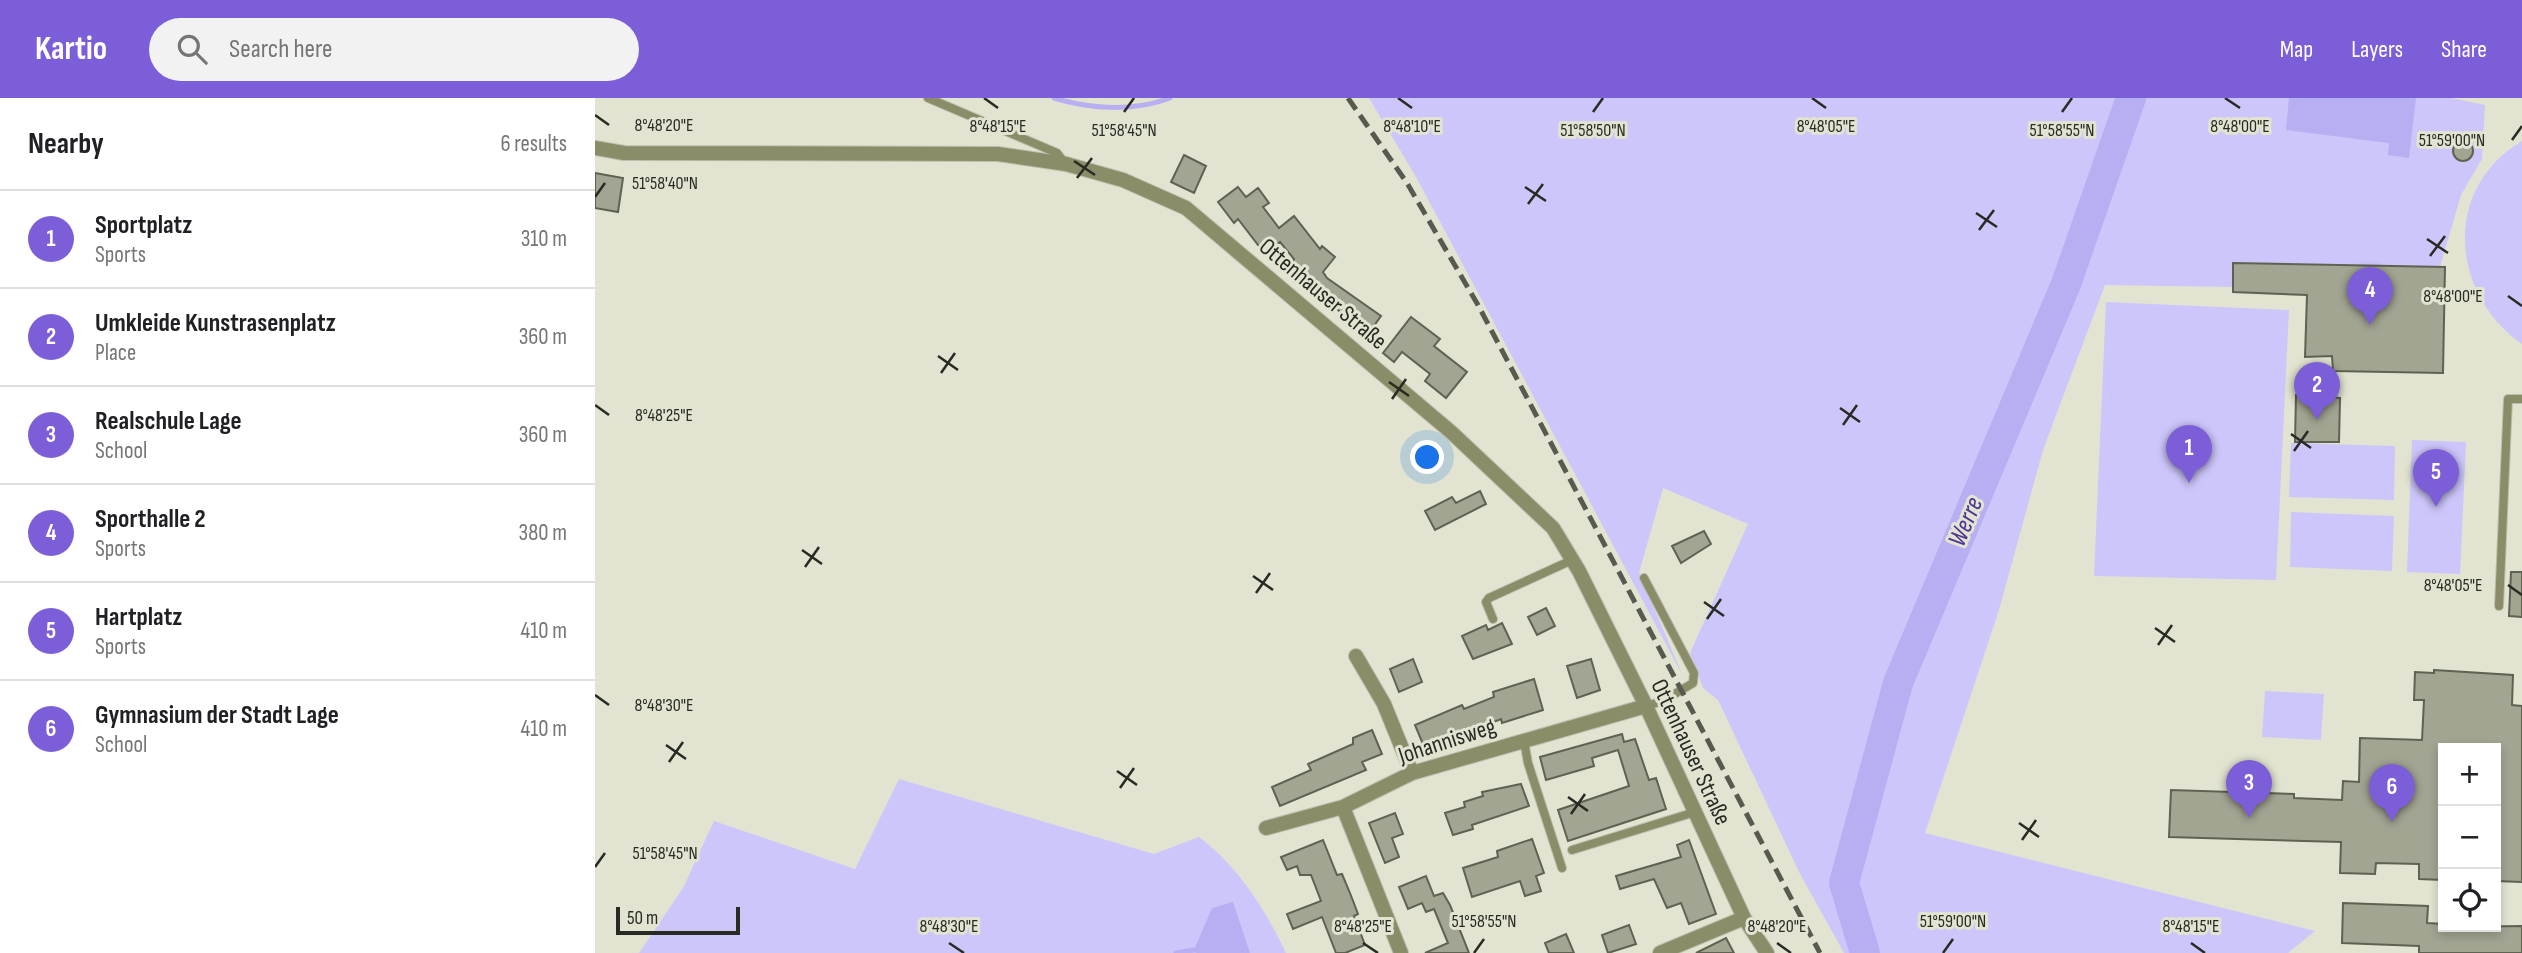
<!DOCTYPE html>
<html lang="en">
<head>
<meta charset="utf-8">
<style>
	body { margin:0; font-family:"Sofia Sans Condensed",sans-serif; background:#f2f2f2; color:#202124 }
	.controls { position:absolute; right:21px; bottom:21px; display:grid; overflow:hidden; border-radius:0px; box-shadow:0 4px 10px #0003 }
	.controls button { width:63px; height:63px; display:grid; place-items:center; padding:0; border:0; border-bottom:2px solid #e0e0e0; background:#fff; color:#202124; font:35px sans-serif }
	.scale { position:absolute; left:21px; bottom:18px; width:124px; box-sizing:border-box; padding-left:7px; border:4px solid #292a23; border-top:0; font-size:19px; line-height:24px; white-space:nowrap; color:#292a23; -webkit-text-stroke:5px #e2e4d1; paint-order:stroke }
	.you { position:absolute; left:833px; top:360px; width:24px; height:24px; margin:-18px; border:5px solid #fff; border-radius:50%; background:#1a73e8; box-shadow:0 0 0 10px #1a73e833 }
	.badge { display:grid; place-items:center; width:46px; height:46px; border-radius:50%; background:#7c5ed8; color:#fff; font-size:23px; font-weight:700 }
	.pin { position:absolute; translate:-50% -58px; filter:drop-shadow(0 2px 4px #0008) }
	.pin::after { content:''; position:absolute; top:37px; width:24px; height:21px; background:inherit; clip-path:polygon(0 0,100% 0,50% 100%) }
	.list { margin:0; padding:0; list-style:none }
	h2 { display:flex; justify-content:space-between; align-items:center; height:91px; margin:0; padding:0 28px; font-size:30px }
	h2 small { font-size:23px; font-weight:400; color:#757577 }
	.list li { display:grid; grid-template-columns:46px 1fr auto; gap:21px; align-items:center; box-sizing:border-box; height:98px; padding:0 28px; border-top:2px solid #e0e0e0 }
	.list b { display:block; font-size:26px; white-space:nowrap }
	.list p { margin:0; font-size:23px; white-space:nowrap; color:#757577 }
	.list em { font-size:23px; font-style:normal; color:#757577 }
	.icon { flex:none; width:38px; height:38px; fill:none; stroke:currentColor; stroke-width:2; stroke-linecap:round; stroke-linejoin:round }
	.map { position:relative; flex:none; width:1927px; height:855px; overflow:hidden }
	header { display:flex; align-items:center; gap:42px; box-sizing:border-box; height:98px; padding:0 35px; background:#7c5ed8; color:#fff }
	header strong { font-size:33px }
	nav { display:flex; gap:38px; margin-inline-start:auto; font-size:24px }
	.search { width:490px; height:63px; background:#f2f2f2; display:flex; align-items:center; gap:18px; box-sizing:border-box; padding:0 24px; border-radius:38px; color:#757577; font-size:26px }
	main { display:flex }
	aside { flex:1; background:#fff }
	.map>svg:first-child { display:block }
	.green { fill:#cdc6fb }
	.water { fill:#b8aef2 }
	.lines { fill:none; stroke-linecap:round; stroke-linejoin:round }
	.stream { stroke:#b8aef2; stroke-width:5 }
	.river { stroke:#b8aef2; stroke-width:30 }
	.building { fill:#a3a593; stroke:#606251; stroke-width:2 }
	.service-casing { stroke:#bdbfae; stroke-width:10 }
	.minor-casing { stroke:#bdbfae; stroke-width:16 }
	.service { stroke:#8a8d67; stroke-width:8 }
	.minor { stroke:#8a8d67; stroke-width:14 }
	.rail { stroke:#585a50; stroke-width:5; stroke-dasharray:14 7; stroke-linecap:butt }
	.ticks { fill:none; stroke:#292a23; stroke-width:2.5 }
	.labels { text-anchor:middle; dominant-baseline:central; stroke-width:6; stroke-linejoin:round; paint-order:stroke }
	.street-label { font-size:24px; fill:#292a23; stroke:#e2e4d1 }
	.water-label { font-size:26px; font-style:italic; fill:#4e3494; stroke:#e2e4d1 }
	.ticks-label { font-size:18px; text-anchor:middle; fill:#292a23; stroke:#e2e4d1; stroke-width:6; stroke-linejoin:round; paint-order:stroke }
</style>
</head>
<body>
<header>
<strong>Kartio</strong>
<div class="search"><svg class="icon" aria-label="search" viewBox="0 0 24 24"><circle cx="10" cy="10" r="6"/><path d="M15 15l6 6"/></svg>Search here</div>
<nav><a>Map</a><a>Layers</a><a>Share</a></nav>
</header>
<main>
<aside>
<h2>Nearby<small>6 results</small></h2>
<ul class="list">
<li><span class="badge">1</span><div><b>Sportplatz</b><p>Sports</p></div><em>310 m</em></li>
<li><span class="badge">2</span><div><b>Umkleide Kunstrasenplatz</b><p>Place</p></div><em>360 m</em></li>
<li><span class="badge">3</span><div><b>Realschule Lage</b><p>School</p></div><em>360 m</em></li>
<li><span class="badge">4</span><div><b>Sporthalle 2</b><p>Sports</p></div><em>380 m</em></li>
<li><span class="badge">5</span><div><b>Hartplatz</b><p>Sports</p></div><em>410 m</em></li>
<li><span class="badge">6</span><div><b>Gymnasium der Stadt Lage</b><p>School</p></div><em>410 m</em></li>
</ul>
</aside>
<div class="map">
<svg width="1927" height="855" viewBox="0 0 1927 855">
	<rect width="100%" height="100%" fill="#e2e4d1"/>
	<path class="green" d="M774 0H1857L1890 7 1887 61 1866 97 1845 169 1638 165 1637 189 1510 187 1448 352 1404 512 1330 735 1720 833 1693 855H1249L1205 776 1123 602 1108 590 1095 555 1153 426 1068 390 1044 475 1088 578 821 79Z
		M1927 43V246C1855 196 1847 90 1927 43Z
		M1511 204 1694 212 1681 482 1499 478Z
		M1817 342 1871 344 1865 476 1812 474Z
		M1696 345 1800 348 1799 402 1694 399Z
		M1696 414 1799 418 1797 473 1695 469Z
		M1670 593 1729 596 1726 642 1667 639Z
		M304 681 559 756 604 739C642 767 671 812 691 855H44L88 790 119 723 260 771Z"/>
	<path class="water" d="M1694 0H1821L1814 60 1793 57 1794 45 1691 32Z
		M638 804 655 855H601L599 852 617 810Z"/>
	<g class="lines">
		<path class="stream" d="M459 0C495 11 539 14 575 0
			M581 855 599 852"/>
		<path class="river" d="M1270 855 1249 785 1303 585 1471 186 1536 0"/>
	</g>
	<path class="building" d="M1858 53a10 10 0 1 1 20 0a10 10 0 1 1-20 0Z
		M589 57 611 68 599 95 576 84Z
		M0 75 28 80 23 114 0 110Z
		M643 89 651 99 663 90 674 105 668 109 684 130 699 118 725 151 727 148 740 159 728 174 732 180 786 218 771 239 752 226 755 221 690 173 699 161 685 144 670 156 643 121 639 125 623 104Z
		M1638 165 1850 169 1848 275 1738 273 1737 258 1710 259 1712 197 1638 194Z
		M816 219 845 241 839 248 872 274 851 300 830 283 835 276 807 254 799 264 788 255Z
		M1701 297 1745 300 1744 344H1700Z
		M885 393 891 406 840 432 830 413 857 399 861 405Z
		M1109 433 1116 446 1086 465 1077 448Z
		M1916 474H1927V519L1914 518Z
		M951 510 960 528 942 537 933 519Z
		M907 525 917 546 878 561 867 538 891 527 893 532Z
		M818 561 827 584 804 594 795 571Z
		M996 561 1005 592 982 600 972 568Z
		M1839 572 1918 577 1917 607 1927 608V784L1901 783V650H1848V782L1824 781V766L1781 765 1780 776 1745 775 1746 744 1574 739 1576 692 1699 696V700L1747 702 1748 683 1764 684 1765 640 1827 642 1829 602H1819L1820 574 1839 575Z
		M939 581 948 612 907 625 906 621 830 651 820 627 867 607 869 611 899 599 898 594Z
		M777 632 787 656 767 664 771 672 685 708 677 689 716 672 713 666 758 646V640Z
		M1027 636 1029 644 1040 641 1054 682 1061 680 1071 711 973 743 963 712 1034 688 1023 652 997 660 999 668 951 682 945 659Z
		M926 686 934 708 877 727 878 731 858 737 850 715 870 709 869 704 888 698 887 694Z
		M800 715 808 736 797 740 804 759 790 765 774 725Z
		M937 741 949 775 941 778 946 793 930 798 925 783 877 799 868 770 903 759 902 753Z
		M728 742 742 777 747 776 755 795 763 816 759 818 770 847 750 855H741L727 819 698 831 692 816 726 803 716 777H705L702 768 692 772 686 759Z
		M1094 742 1121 816 1094 826 1086 805 1072 810 1059 781 1025 791 1021 778 1086 759 1082 747Z
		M831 778 839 798 848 795 855 807 874 855H830L853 845 839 811 831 814 827 805 813 811 804 789Z
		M1748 805 1833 808 1832 825 1848 826V829L1927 828V855H1824V848L1747 845Z
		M1034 827 1041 846 1013 855 1007 837Z
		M971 836 979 855H954L950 845Z
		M1131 840 1139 855H1101Z"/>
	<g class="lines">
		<g class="service-casing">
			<path id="service" d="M333 0 462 55 469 64
				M1049 480 1099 575 1098 585 1068 603 1051 608
				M1904 508 1913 301H1927
				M898 521 891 504 894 500 977 462
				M929 643 933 665 967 770
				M977 752 1100 714"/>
		</g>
		<g class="minor-casing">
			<path id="minor" d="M0 50 29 55 403 56 471 66 528 82 591 110 856 334 958 430 984 473 1051 608 1149 820 1172 855
				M761 558 789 606 817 675
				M748 709 806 855
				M671 730 748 709 817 675 1051 608
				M1065 855 1149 820"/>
		</g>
		<use href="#service" class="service"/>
		<use href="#minor" class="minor"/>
		<path class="rail" d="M753 0 812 85 883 207 1225 855"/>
	</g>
	<path class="ticks" d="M389 0 403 10M803 0 817 10M1217 0 1231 10M1630 0 1645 10M529 14 539 0M998 14 1008 0M1467 14 1477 0M0 17 14 27M1917 42 1927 28M479 63 500 77M482 80 497 60M930 89 951 103M0 99 10 85M933 106 948 86M1381 115 1402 129M1384 132 1399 112M1832 141 1853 155M1835 158 1850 138M1913 198 1927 208M343 258 363 272M346 275 360 255M794 284 814 298M797 301 811 281M0 307 14 317M1245 310 1265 324M1248 327 1262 307M1696 336 1716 350M1699 353 1713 333M207 452 227 466M210 469 224 449M658 478 678 492M1913 487 1927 497M661 495 675 475M1109 504 1129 518M1112 521 1126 501M1560 530 1580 544M1563 547 1577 527M0 597 14 607M71 647 91 661M74 664 88 644M522 673 542 687M525 690 539 670M973 699 993 713M976 716 990 696M1424 725 1444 739M1427 742 1441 722M0 769 10 755M354 845 369 855M768 845 783 855M1182 845 1196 855M1596 845 1610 855M879 855 889 841M1348 855 1358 841"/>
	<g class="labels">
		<g class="street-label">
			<text transform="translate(728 196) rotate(40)">Ottenhauser Straße</text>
			<text transform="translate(852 643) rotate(-18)">Johannisweg</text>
			<text transform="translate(1096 654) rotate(65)">Ottenhauser Straße</text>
		</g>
		<g class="water-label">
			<text transform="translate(1371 424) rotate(-67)">Werre</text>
		</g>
	</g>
	<g class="ticks-label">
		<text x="69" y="33">8°48'20"E</text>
		<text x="403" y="34">8°48'15"E</text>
		<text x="817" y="34">8°48'10"E</text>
		<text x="1231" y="34">8°48'05"E</text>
		<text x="1645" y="34">8°48'00"E</text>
		<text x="529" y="38">51°58'45"N</text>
		<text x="998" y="38">51°58'50"N</text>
		<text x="1467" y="38">51°58'55"N</text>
		<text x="1857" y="48">51°59'00"N</text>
		<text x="70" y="91">51°58'40"N</text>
		<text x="1858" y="204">8°48'00"E</text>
		<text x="69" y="323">8°48'25"E</text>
		<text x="1858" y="493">8°48'05"E</text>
		<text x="69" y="613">8°48'30"E</text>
		<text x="70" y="761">51°58'45"N</text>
		<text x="889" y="829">51°58'55"N</text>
		<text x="1358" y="829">51°59'00"N</text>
		<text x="354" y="834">8°48'30"E</text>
		<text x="768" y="834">8°48'25"E</text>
		<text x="1182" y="834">8°48'20"E</text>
		<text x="1596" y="834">8°48'15"E</text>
	</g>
</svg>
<div class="controls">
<button>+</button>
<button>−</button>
<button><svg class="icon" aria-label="locate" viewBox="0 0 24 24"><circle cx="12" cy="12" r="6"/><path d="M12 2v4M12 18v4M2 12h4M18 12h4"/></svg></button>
</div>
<div class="scale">50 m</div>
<div class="you"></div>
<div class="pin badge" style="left:1594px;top:385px">1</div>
<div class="pin badge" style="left:1722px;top:322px">2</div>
<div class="pin badge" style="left:1654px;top:720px">3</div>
<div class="pin badge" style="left:1775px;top:227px">4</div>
<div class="pin badge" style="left:1841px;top:409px">5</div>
<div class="pin badge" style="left:1797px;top:724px">6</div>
</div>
</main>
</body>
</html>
